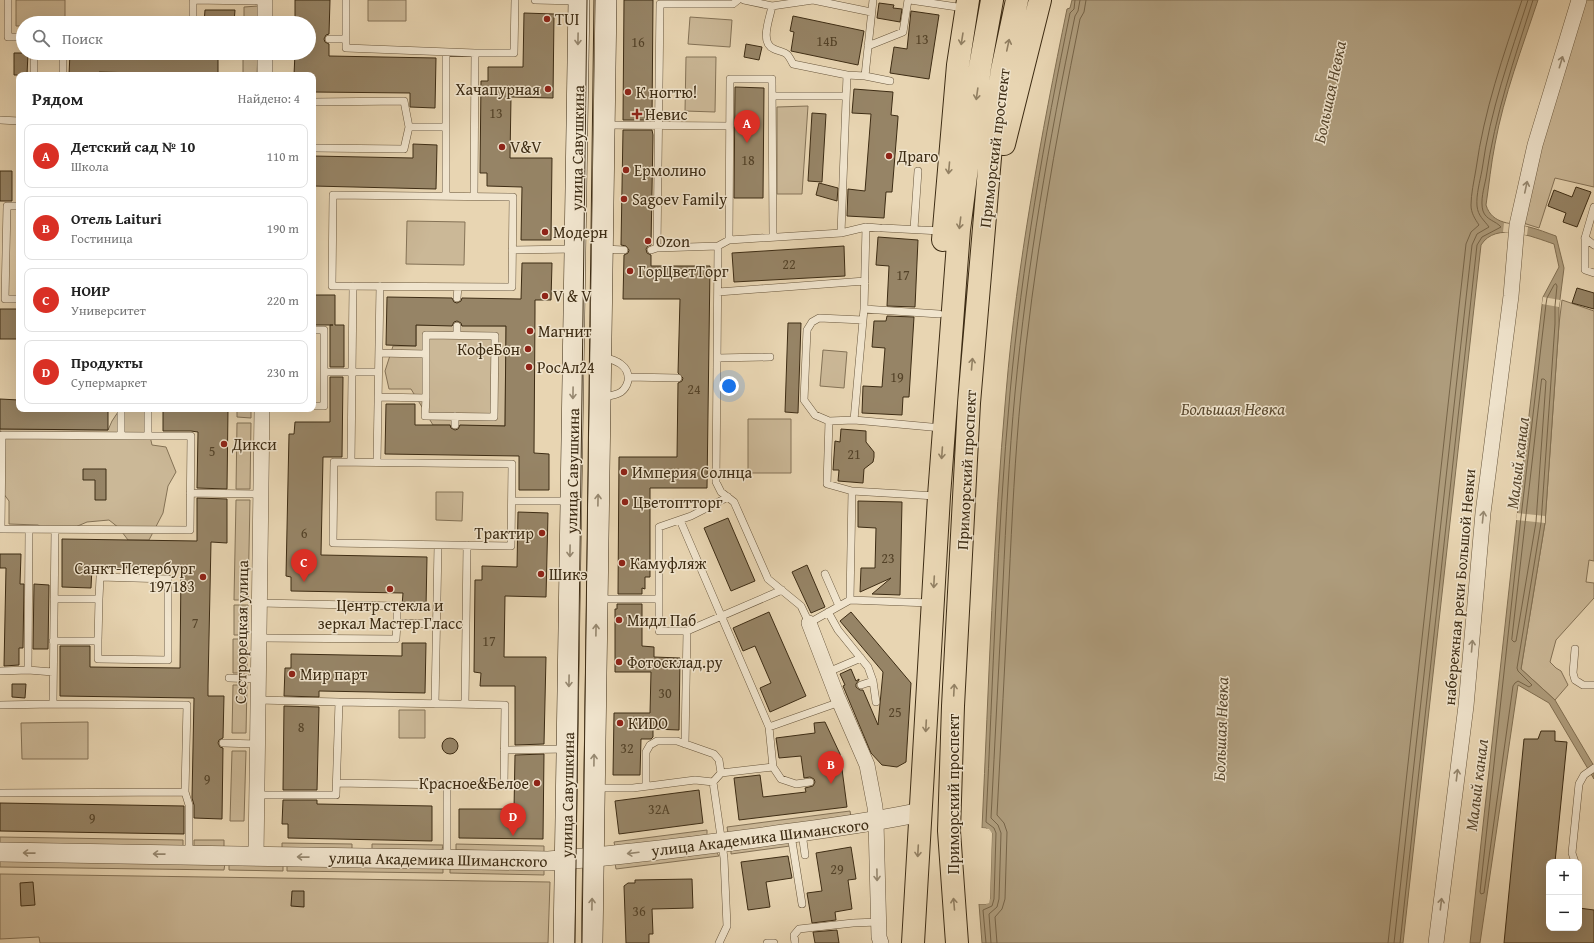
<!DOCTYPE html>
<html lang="ru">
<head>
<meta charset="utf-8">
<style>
	body { margin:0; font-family:"Gentium Book Plus",serif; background:#f2f2f2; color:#222 }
	.controls { position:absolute; right:12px; bottom:12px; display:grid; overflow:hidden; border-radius:8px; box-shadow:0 4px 16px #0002 }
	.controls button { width:36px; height:36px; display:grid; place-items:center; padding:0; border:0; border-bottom:1px solid #e0e0e0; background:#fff; color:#222; font:20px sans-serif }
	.you { position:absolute; left:729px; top:386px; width:14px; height:14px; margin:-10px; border:3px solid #fff; border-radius:50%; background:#1a73e8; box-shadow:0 0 0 6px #1a73e833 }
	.badge { display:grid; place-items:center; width:26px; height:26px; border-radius:50%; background:#d93025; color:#fff; font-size:13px; font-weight:700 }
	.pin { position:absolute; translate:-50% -33px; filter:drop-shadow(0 1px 2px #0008) }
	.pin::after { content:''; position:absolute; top:21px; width:14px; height:12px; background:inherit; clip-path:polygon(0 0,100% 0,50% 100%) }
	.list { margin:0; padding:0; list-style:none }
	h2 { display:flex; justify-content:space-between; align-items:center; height:52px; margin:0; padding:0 16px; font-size:17px }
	h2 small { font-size:13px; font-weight:400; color:#767676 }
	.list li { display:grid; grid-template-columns:26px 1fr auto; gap:12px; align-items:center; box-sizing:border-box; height:64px; margin:0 8px 8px; padding:0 8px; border:1px solid #e0e0e0; border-radius:8px }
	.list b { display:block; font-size:15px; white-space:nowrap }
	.list p { margin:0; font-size:13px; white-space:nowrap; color:#767676 }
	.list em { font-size:13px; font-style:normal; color:#767676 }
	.icon { flex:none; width:22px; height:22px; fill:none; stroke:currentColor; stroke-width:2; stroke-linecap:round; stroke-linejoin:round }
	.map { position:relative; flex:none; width:1594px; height:943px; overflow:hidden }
	.search { position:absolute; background:#fff; box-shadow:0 4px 16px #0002; left:16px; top:16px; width:300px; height:44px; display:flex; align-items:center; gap:10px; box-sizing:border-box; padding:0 14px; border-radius:22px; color:#767676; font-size:15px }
	.panel { position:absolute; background:#fff; box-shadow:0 4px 16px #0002; left:16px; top:72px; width:300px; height:340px; border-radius:8px }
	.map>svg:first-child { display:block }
	.green { fill:#cbb897; stroke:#847256 }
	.water { fill:#ae9c7c; stroke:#816f52 }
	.pier { fill:#e8d5b2 }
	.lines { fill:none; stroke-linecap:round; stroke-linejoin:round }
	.shore { stroke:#766448; stroke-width:1 }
	.building { fill:#968466; stroke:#3d2c14 }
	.service-casing { stroke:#68563c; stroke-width:8 }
	.minor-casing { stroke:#68563c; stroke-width:16 }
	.tertiary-casing { stroke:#68563c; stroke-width:20 }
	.secondary-casing { stroke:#3d2c14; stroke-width:22 }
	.primary-casing { stroke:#3d2c14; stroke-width:24 }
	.service { stroke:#f0e4cd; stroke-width:7 }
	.minor { stroke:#f0e4cd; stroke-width:15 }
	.tertiary { stroke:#f0e4cd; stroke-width:19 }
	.secondary { stroke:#f0e4cd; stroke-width:21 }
	.primary { stroke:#e8d5b2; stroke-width:22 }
	.tram { stroke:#3d2c14; stroke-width:1 }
	.oneway { stroke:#968870 }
	.oneway2 { stroke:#928063 }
	.poi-dot { fill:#8f2418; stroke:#f0e4cd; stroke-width:1.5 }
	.labels { text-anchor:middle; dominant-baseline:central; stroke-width:3; stroke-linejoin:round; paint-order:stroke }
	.number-label { font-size:14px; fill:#534228 }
	.poi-label { font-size:16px; fill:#3d2c14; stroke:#f0e4cd; text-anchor:start }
	.street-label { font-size:16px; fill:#3d2c14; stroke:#f0e4cd }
	.water-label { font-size:17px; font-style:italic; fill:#59482e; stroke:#f0e4cd }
</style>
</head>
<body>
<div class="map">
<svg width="1594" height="943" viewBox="0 0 1594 943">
	<rect width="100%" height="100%" fill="#e8d5b2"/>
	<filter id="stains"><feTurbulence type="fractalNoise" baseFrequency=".005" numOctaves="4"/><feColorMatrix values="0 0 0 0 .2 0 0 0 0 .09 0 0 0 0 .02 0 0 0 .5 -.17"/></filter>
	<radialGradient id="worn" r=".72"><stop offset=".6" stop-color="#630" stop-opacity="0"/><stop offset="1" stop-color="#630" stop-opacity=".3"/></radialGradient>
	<path class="green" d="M16 0H65V23H23V26H16Z
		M368 0H406V21H368Z
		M1584 0H1594V187L1555 178 1539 228 1520 222Z
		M258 6V23H244V7Z
		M690 17 732 20 730 47 688 44Z
		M243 53H258L257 75H243Z
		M686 57H716L715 112 685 111Z
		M808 106 802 194H777V107Z
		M407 221 465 222 464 265 406 264Z
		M1562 300 1594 311V561L1589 560 1586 582 1594 583V598L1556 640 1550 662 1556 668 1561 671 1568 685 1555 700 1521 669 1545 523 1559 324Z
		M416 325 506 326 505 426 433 425 411 389H389L385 371 393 346H416Z
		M823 350 847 352 844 388 820 386Z
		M120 409H144L152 445 166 447 176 472 168 486 163 513 149 540H128L119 528 109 520 87 522 73 528 46 530 38 525 9 524V501L0 489V429L108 430 112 421Z
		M237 409H251V418L237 417Z
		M748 419H791V473H748Z
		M237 423H251L250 489H236Z
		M436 492H463L462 521 436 520Z
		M236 500H250L248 600H234Z
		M234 605H248V635H234Z
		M233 639H247V673H233Z
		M233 685H247L246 733H232Z
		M399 710H425V738H399Z
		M88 722V759H22L21 723Z
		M232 751H246L244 821H230Z
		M850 811 851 817 728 833 727 827Z
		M707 830V835L615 847 614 842Z
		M0 837 183 840V846L0 844Z
		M194 840H224V847L194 846Z
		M790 841V846L731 854V849Z
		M282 843 352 844V849L282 848Z
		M372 844 443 845 442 850 372 849Z
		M456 844 544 846V852L456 850Z
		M715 850 719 856 616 869 615 863Z
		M0 860 225 863 224 870 0 867Z
		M229 863 283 864V871L229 870Z
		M287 864 443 866V873L287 871Z
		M450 866 544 868V875L450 873Z
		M0 874 550 882 548 943H40L39 937 0 939Z"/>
	<path class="water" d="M1072 0H1538C1522 48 1504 95 1495 144 1491 164 1489 185 1486 205 1492 225 1512 223 1529 227 1538 229 1547 233 1556 236L1564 268 1559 307V324L1545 523 1521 669 1555 700 1594 766V779L1549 703 1518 685 1480 943H1470L1517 517 1543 297 1559 267 1554 244C1533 237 1496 221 1481 245L1403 943H982L979 904H986L990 899 992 833 986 828H982C989 683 993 538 1006 393 1017 264 1041 136 1067 9L1070 8Z"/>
	<path class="pier" d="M1504 223 1528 227 1527 235 1503 232Z
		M1543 297 1560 300 1559 307 1542 304Z
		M1517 513 1545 516V523L1516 520Z
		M982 828 989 829 992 833 990 899 989 903 986 904H979V902H986L988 899 990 834 988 830H982Z"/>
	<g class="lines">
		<path class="shore" d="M1556 284 1557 286 1555 306V324L1541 523 1517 668 1518 671 1532 685 1529 687 1518 681 1515 683 1513 686 1484 893 1481 894 1480 892 1521 517 1546 304 1547 298 1554 285Z
			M1542 379H1544L1546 381 1536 522 1516 641 1514 642 1512 640Z
			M986 943 983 910 992 906 994 899 996 833 994 828 986 822C993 679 997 535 1010 393 1022 265 1044 139 1070 13L1074 9 1075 0
			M991 943 989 914 997 907 999 899 1001 833 998 825 991 818C995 740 999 662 1003 583 1006 520 1009 456 1015 393 1027 266 1049 141 1075 16L1078 11 1080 0
			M997 943 995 917 1002 909 1005 899 1007 832 1004 823 997 815C1001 737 1005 660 1009 582 1012 519 1015 456 1021 393 1033 267 1055 143 1080 19L1084 12 1086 0
			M1388 943 1466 244 1471 232 1479 225C1475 219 1471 213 1471 205 1471 194 1474 181 1476 169 1484 111 1503 56 1522 0
			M1394 943 1472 245 1477 234 1489 227C1484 220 1478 216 1477 206 1476 195 1480 181 1482 170 1490 111 1510 56 1528 0
			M1400 943 1477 245 1482 237 1501 227C1496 221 1486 220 1483 211 1480 201 1484 188 1486 178 1495 114 1514 60 1533 0"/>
	</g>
	<path class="building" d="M295 0H330L329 34 326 35 324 39 325 42 329 44V56L436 58 435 108 410 107V93L313 92V75H294L295 53H309V23H295Z
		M624 0H653L652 120H623Z
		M879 3 894 5 893 8 902 9 900 22 877 18Z
		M205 10H235L234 23H204Z
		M911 11 939 15 929 79 890 73 894 47 907 49Z
		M524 13 554 14 553 98 511 97 510 158H552L551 240H521L522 187 487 186V173H480L481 81H488V67H523Z
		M793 16 864 31 858 65 791 51 794 32 790 31Z
		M746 44 762 47 759 60 744 57Z
		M14 53H28L27 75H14Z
		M70 53H218V75L99 72V75H69Z
		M735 87 764 88 763 198H734Z
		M854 89 893 92 891 115 898 116V118L892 192H886L884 218 847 216 848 189 865 191 871 114 852 113Z
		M812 113 826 114 822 182 808 181Z
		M623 130H652L653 135 651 245 648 246 646 249 647 253 651 255V266H710L707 488H650V577H645V589L642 588V594H618L619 457H677L678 383 682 381 683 378 678 373 680 299H623L624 255 628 253 629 250 626 246 621 245Z
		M413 144 437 145 436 189 313 186V156L413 158Z
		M0 171H12V201H0Z
		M819 183 838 188 837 201 816 195Z
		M1576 187 1591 192 1577 227 1563 222 1566 213 1548 206 1554 190 1572 197Z
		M878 237 918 240 915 307 887 306 889 266 876 265Z
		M844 246 845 276 734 282 732 253Z
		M522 263H552L551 300H535V312L534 453 549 454V490H519V456L385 454 386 404H415V425H450L451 428 455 430 458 429 460 425 505 426 506 326H462L461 323 457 321 454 322 452 326 416 325V346L386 345 387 297 452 298 454 302 457 303 461 301 462 298 521 299Z
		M1577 288 1594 293V309L1572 303Z
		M313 295H335V325H344V367H330V325H333H313Z
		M0 309H19V339H0Z
		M887 316 914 317 909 397H903L902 415 862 413 863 386 882 387 885 348 872 347 874 321H886Z
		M788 323H801L798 413 785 412Z
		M330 377H343L342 457H323L321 555 427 557 426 607 402 606 403 593 291 591V577L286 576 289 434H294L295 422H330Z
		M0 399 19 400V409H108V430L0 429Z
		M163 409H228L227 489 197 488 198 432 191 431H163Z
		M841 429 866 431V442L874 452V457L873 462 864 469 863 483 838 481 839 470H833L835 441 840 442Z
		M83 469H106V500H95V480H83Z
		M197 498 227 499V543L211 542 208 685V696H224L223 738 219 740 218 743 220 747 223 748 222 819 194 818V805L192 798 194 698 60 696V646H90V667L180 668 181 569 92 567 91 588 62 587V539L197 541Z
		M858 501 902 502 900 595 872 594 891 578 860 592 861 568H875L876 528 858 527Z
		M518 512 548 513 546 597 505 596 504 657H546L544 744 515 745V686H480L481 673 474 672 475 580H482V566L517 567Z
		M728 518 755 581 731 591 704 528Z
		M0 554H21L20 584H24L23 648H19V665L4 666 6 568H0Z
		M807 565 825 607 811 613 792 572Z
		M34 584 49 585 48 649H33Z
		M617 604H642V646L654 647V657L680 658 679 730 653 729V737L651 739H641L640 775H613L614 713H650L651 672H615V609H617Z
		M769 612 806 696 770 712 760 688 771 683 755 646 743 651 733 628Z
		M851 612 911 683 906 762 897 767 882 765 871 753 843 686 845 685 840 674 851 669 856 681 859 679V680L856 684V687L860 690H863L878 725 883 672 840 621Z
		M402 643H426L425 693 319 691V697L284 696 285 668H291V654L402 656Z
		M12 684H26L25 698 12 697Z
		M284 706 319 707 317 790H283Z
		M825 722 840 754 847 807 739 820 734 778 760 775 763 797 806 792 805 788 813 786 815 782 814 779 810 777 804 778 801 756 779 758 776 738 815 733 814 723Z
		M1541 731H1555V741L1567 742 1555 862H1549V928H1579V908L1594 910V943H1504L1524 739H1538Z
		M442 746a8 8 0 1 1 16 0a8 8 0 1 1-16 0Z
		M544 754 543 839 459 838V809H514L515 755Z
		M699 790 703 823 619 834 615 801Z
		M283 800H317V804L432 806V841L288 838V824H282Z
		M0 803 184 806V834L0 831Z
		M851 847 856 879 848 880 852 909 835 912 836 920 812 923 807 893 822 891 816 853Z
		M788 856 792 878 766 882 770 907 748 910 741 862Z
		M692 879 693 908 652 909 653 934H649V943H626L624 886 628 883H635V880Z
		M33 882 35 905 21 906 20 883Z
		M292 891H304V907L291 906Z
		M837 930 839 943H815L813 932Z"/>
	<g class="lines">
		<g class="service-casing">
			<path id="service" d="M8 0V37H23
				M193 0 265 1
				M346 0V48L475 53H514L515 0
				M535 0 577 1
				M744 0 772 6 813 0 871 12
				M873 0 865 76 847 75 841 233 866 227 864 309 854 420 829 421 827 484 852 491 850 600 930 603
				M910 0 964 8
				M772 6C770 18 759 43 774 49 786 54 786 50 793 64L847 75
				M193 23V0
				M329 39H346
				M868 46 903 32 908 0
				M446 52V196
				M34 75V53
				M63 75V53
				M865 76 890 81
				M772 96H846
				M313 102 404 101 409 127
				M0 120 19 121
				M606 125 730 126
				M313 148 404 149 409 127H446
				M333 195 513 197 512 287 332 286Z
				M474 196 475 53
				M19 206H7L5 299H19
				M1594 207 1585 238V270L1594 273
				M866 227 879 228
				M883 228 941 231
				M914 229 918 171
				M841 233 729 240 718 246 716 482 721 492 734 502 768 579 801 606 809 623 850 600
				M1585 238 1594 245
				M729 240 730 79H772L773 237
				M657 248 660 4H733L738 0
				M604 249 624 250
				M512 250 574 249
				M651 250 657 248 718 246
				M718 292 865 281
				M457 298 458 287
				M864 309 939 314
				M313 330H324V406H313
				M457 335V326
				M603 357C615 360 630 365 628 381 627 385 625 389 621 392 617 395 609 396 603 397
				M717 358 770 357
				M324 372H378
				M628 377 678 378
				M378 397 426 398 425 416 494 417 495 336 426 335V354L379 353
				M426 398V354
				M854 420 942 428
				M829 421 815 415 804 400 807 330 812 322 819 318 863 320
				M455 425V416
				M121 436V409
				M148 436 2 435 1 529 190 530 191 436H148V409
				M334 462 512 464 511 546 333 543Z
				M351 462 353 286
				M377 462 380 286
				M852 491 936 496
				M190 493 261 494
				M728 497 691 516 659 527V631H687L782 590
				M512 501H569
				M680 520 769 727 773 767 781 779 796 784 810 782
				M55 530 53 704 187 705 185 792 189 805V855
				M825 574 839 606
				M599 599H659
				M260 603 397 606V623
				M828 612 838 630 868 667 873 681 876 702
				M259 638 396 639 397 623 437 624
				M53 641H98V659L168 660V579L100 577 99 599H54
				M98 641 99 599
				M1575 649 1573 673 1575 680 1583 685H1594
				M28 670 29 530
				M0 671 28 670 53 672
				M828 672 861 658
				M229 678 259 679
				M861 685 873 681
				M258 700 339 702
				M435 704 438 545
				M465 704 467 545
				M0 705 53 704
				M769 727 840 702
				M223 743 258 744
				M685 744 687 631
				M504 750 566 749
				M646 786V752L650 745 657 741H677L714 754 719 760 721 773
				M596 788H633L695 780 713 782
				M0 793 185 792
				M257 795H336L339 702 505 705 504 786 337 783
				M802 833 805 855
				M791 835 802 904
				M447 859V785
				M1575 862 1572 853 1579 784 1584 775 1594 768
				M719 943 727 926 724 858 713 782 721 773 773 767
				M767 943H774
				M795 943 794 935 799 929 853 923 878 922"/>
		</g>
		<g class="minor-casing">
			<path id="minor" d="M265 23V0
				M265 75V53
				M809 623 837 696 867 765 875 807 876 822 879 937 881 943
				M256 856 262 409
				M1436 943 1466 706 1483 513 1511 296 1517 225 1535 145 1579 0"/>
		</g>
		<g class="tertiary-casing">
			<path id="tertiary" d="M0 852 548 861C618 856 687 847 756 838 811 830 866 824 921 812"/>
		</g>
		<g class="secondary-casing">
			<path id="secondary" d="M564 943 579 0
				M592 943 606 0"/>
		</g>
		<g class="primary-casing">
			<path id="primary" d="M1004 144 1040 0
				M943 240 958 65 968 0
				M913 943 939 496 959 230 980 67 992 0
				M957 943 949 831 953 706 969 403 991 146 1002 70 1017 0"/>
		</g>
		<use href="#service" class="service"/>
		<use href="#minor" class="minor"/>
		<use href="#tertiary" class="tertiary"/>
		<use href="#secondary" class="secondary"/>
		<use href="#primary" class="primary"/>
		<path class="tram" d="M575 943 587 0
			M582 943 594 0"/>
	</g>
	<defs><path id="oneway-shaft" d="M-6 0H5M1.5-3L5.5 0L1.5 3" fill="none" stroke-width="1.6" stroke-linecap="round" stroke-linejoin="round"/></defs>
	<g class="oneway">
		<use href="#oneway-shaft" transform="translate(578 39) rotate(91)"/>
		<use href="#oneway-shaft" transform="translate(1561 62) rotate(-73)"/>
		<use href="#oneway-shaft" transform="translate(1526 187) rotate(-78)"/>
		<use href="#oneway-shaft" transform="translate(573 393) rotate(91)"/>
		<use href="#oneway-shaft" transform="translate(598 500) rotate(-89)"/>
		<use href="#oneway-shaft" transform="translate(1483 517) rotate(-84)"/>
		<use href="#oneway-shaft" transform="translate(570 551) rotate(91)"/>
		<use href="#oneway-shaft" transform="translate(596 630) rotate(-89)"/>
		<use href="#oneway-shaft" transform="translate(1472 646) rotate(-85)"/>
		<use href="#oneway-shaft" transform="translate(569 681) rotate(91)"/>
		<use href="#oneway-shaft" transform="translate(594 760) rotate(-89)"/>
		<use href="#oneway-shaft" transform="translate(1457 775) rotate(-83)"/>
		<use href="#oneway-shaft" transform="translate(29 853) rotate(-179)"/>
		<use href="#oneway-shaft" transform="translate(633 853) rotate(173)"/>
		<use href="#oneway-shaft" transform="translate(159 854) rotate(-179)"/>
		<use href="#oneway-shaft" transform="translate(303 857) rotate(-179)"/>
		<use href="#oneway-shaft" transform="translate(877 875) rotate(89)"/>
		<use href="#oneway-shaft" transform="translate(592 904) rotate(-89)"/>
		<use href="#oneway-shaft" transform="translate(1441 904) rotate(-83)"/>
	</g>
	<g class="oneway2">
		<use href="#oneway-shaft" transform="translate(962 39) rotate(99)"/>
		<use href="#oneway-shaft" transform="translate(1008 45) rotate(-78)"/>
		<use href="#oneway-shaft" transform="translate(977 94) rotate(98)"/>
		<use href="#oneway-shaft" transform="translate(949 168) rotate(95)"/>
		<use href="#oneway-shaft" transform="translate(960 223) rotate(97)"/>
		<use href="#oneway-shaft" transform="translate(972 364) rotate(-85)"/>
		<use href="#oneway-shaft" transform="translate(942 453) rotate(94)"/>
		<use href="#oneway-shaft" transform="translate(934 582) rotate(93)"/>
		<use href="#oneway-shaft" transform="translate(954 690) rotate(-87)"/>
		<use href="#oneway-shaft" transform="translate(926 726) rotate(93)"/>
		<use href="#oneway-shaft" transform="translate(918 851) rotate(93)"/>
		<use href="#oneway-shaft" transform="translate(954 904) rotate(-95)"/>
	</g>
	<g class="poi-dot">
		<circle cx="547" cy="19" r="4"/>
		<circle cx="548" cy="89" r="4"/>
		<circle cx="628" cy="92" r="4"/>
		<path d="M635 108h4v4h4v4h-4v4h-4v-4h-4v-4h4z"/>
		<circle cx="502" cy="147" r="4"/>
		<circle cx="889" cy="156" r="4"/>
		<circle cx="626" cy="170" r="4"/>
		<circle cx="624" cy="199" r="4"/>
		<circle cx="545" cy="232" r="4"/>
		<circle cx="648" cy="241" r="4"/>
		<circle cx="630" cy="271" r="4"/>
		<circle cx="545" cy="296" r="4"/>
		<circle cx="530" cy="331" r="4"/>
		<circle cx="528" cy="349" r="4"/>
		<circle cx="529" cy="367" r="4"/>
		<circle cx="224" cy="444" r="4"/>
		<circle cx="624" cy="472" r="4"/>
		<circle cx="625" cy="502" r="4"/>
		<circle cx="542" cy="533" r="4"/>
		<circle cx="622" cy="563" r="4"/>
		<circle cx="541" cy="574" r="4"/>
		<circle cx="203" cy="577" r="4"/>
		<circle cx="390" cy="589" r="4"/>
		<circle cx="619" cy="620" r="4"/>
		<circle cx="619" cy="662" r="4"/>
		<circle cx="292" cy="674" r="4"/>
		<circle cx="620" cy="723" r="4"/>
		<circle cx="537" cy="783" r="4"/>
	</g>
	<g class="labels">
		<g class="number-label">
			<text x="922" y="39">13</text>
			<text x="827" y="41">14Б</text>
			<text x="638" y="42">16</text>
			<text x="496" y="113">13</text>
			<text x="748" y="160">18</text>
			<text x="789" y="264">22</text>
			<text x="903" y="275">17</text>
			<text x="897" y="377">19</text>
			<text x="694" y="389">24</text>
			<text x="212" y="451">5</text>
			<text x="854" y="454">21</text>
			<text x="304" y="533">6</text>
			<text x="888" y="558">23</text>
			<text x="195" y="623">7</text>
			<text x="489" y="641">17</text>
			<text x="665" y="693">30</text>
			<text x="895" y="712">25</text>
			<text x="301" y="727">8</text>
			<text x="627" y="748">32</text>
			<text x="207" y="779">9</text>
			<text x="659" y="809">32А</text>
			<text x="92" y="818">9</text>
			<text x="837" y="869">29</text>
			<text x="639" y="911">36</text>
		</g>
		<g class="poi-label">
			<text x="555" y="19">TUI</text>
			<text x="540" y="89" text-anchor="end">Хачапурная</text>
			<text x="636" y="92">К ногтю!</text>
			<text x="645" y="114">Невис</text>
			<text x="510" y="147">V&amp;V</text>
			<text x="897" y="156">Драго</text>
			<text x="634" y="170">Ермолино</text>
			<text x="632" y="199">Sagoev Family</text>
			<text x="553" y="232">Модерн</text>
			<text x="656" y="241">Ozon</text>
			<text x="638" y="271">ГорЦветТорг</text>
			<text x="553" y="296">V &amp; V</text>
			<text x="538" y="331">Магнит</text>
			<text x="520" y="349" text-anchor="end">КофеБон</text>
			<text x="537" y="367">РосАл24</text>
			<text x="232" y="444">Дикси</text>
			<text x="632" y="472">Империя Солнца</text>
			<text x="633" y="502">Цветоптторг</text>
			<text x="534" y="533" text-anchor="end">Трактир</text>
			<text x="630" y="563">Камуфляж</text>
			<text x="195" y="568" text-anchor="end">Санкт-Петербург<tspan x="195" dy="18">197183</tspan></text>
			<text x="549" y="574">Шикэ</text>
			<text x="390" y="605" text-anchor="middle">Центр стекла и<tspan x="390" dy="18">зеркал Мастер Гласс</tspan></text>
			<text x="627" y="620">Мидл Паб</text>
			<text x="627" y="662">Фотосклад.ру</text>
			<text x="300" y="674">Мир парт</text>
			<text x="628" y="723">КИDO</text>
			<text x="529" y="783" text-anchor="end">Красное&amp;Белое</text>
		</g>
		<g class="street-label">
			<text transform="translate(577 148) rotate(-89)">улица Савушкина</text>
			<text transform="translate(994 148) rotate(-83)">Приморский проспект</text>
			<text transform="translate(966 470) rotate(-87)">Приморский проспект</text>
			<text transform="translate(572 471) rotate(-89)">улица Савушкина</text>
			<text transform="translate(1459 587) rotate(-85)">набережная реки Большой Невки</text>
			<text transform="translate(241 632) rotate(-89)">Сестрорецкая улица</text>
			<text transform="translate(953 794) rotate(-90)">Приморский проспект</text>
			<text transform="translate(567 795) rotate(-89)">улица Савушкина</text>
			<text transform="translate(760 837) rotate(-7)">улица Академика Шиманского</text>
			<text transform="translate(438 859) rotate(1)">улица Академика Шиманского</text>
		</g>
		<g class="water-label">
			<text transform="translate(1329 92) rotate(-78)">Большая Невка</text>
			<text x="1233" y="408">Большая Невка</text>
			<text transform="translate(1517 463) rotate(-83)">Малый канал</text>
			<text transform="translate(1220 729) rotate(-88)">Большая Невка</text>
			<text transform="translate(1476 785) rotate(-83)">Малый канал</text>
		</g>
	</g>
	<rect width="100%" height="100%" filter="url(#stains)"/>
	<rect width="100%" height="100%" fill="url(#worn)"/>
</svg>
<div class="controls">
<button>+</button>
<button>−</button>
</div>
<div class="you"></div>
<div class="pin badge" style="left:747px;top:143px">A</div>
<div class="pin badge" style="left:831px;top:784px">B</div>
<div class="pin badge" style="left:304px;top:582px">C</div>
<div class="pin badge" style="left:513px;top:836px">D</div>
<div class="search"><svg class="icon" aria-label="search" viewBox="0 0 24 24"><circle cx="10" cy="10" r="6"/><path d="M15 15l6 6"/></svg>Поиск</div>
<section class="panel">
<h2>Рядом<small>Найдено: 4</small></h2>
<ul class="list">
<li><span class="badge">A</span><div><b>Детский сад № 10</b><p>Школа</p></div><em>110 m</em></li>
<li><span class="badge">B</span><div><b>Отель Laituri</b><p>Гостиница</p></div><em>190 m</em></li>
<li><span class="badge">C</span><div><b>НОИР</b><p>Университет</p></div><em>220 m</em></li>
<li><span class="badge">D</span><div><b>Продукты</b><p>Супермаркет</p></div><em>230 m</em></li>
</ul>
</section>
</div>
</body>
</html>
